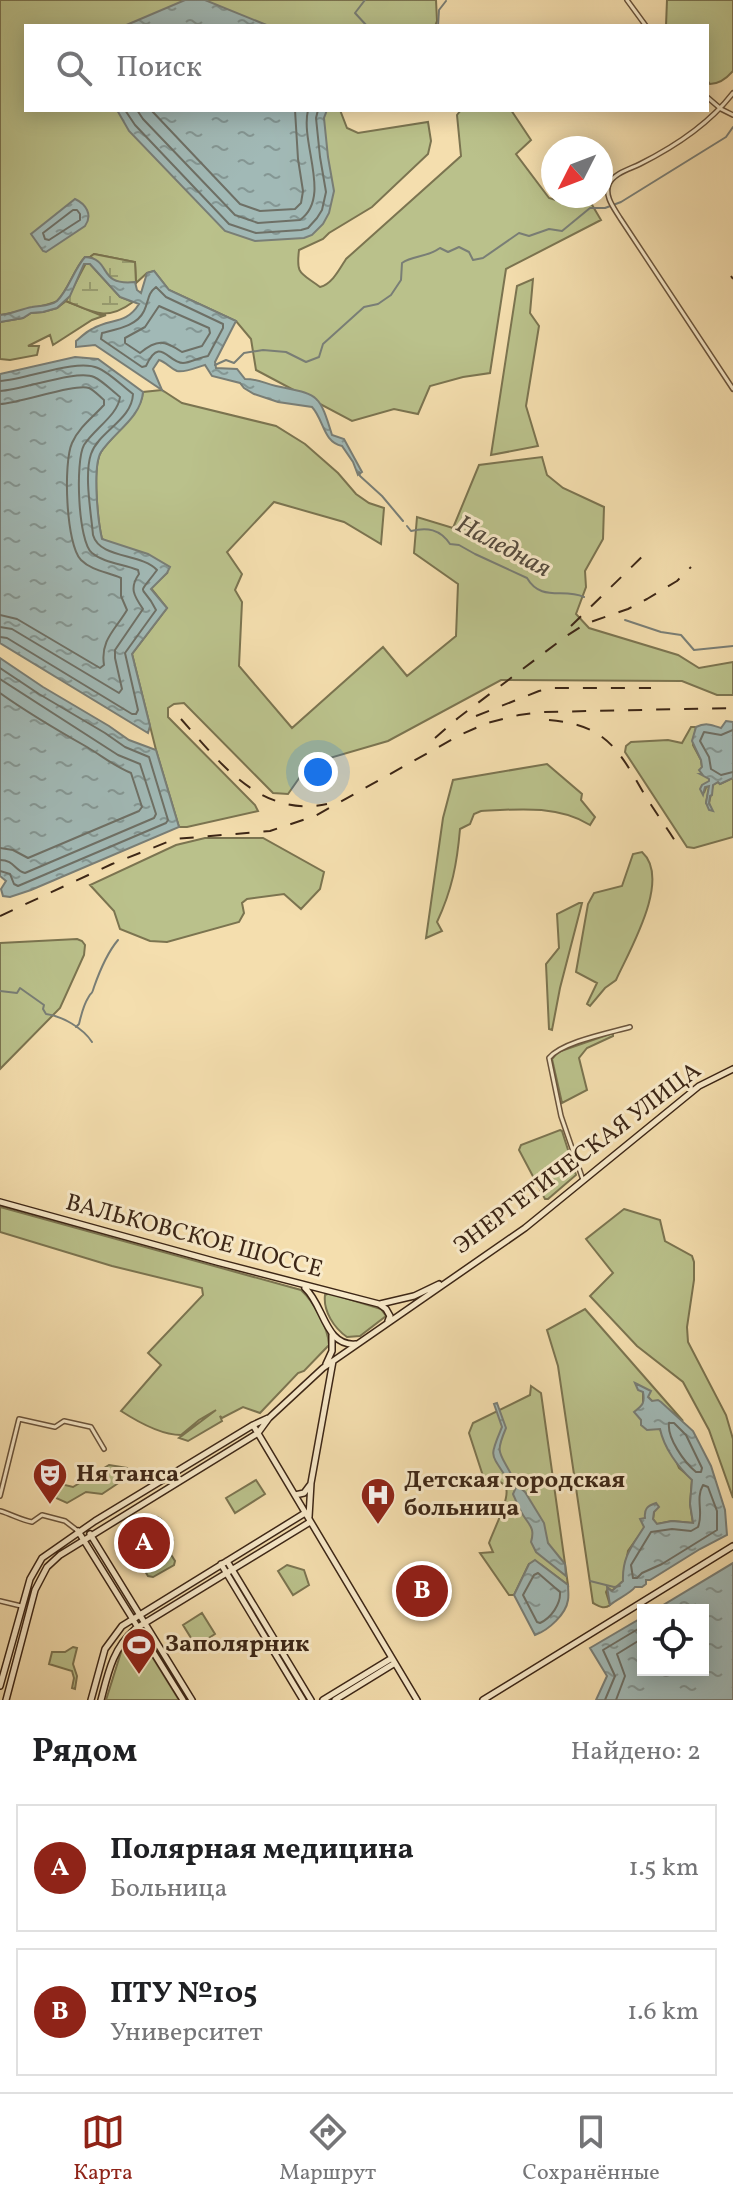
<!DOCTYPE html>
<html lang="ru">
<head>
<meta charset="utf-8">
<style>
	body { margin:0; font-family:Vollkorn,serif; background:#f2f2f2; color:#202124 }
	.controls { position:absolute; right:24px; bottom:24px; display:grid; overflow:hidden; border-radius:0px; box-shadow:0 4px 20px #0003 }
	.controls button { width:72px; height:72px; display:grid; place-items:center; padding:0; border:0; border-bottom:2px solid #e0e0e0; background:#fff; color:#202124; font:40px sans-serif }
	.compass { position:absolute; left:541px; top:136px; width:72px; height:72px; border-radius:50%; background:#fff; box-shadow:0 4px 20px #0003; rotate:228deg }
	.you { position:absolute; left:318px; top:772px; width:28px; height:28px; margin:-20px; border:6px solid #fff; border-radius:50%; background:#1a73e8; box-shadow:0 0 0 12px #1a73e833 }
	.badge { display:grid; place-items:center; width:52px; height:52px; border-radius:50%; background:#8f2418; color:#fff; font-size:26px; font-weight:700 }
	.pin { position:absolute; translate:-50% -50%; border:4px solid #fff; box-shadow:0 2px 8px #0006 }
	.list { margin:0; padding:0; list-style:none }
	h2 { display:flex; justify-content:space-between; align-items:center; height:104px; margin:0; padding:0 32px; font-size:34px }
	h2 small { font-size:26px; font-weight:400; color:#757577 }
	.list li { display:grid; grid-template-columns:52px 1fr auto; gap:24px; align-items:center; box-sizing:border-box; height:128px; margin:0 16px 16px; padding:0 16px; border:2px solid #e0e0e0; border-radius:0px }
	.list b { display:block; font-size:30px; white-space:nowrap }
	.list p { margin:0; font-size:26px; white-space:nowrap; color:#757577 }
	.list em { font-size:26px; font-style:normal; color:#757577 }
	.icon { flex:none; width:44px; height:44px; fill:none; stroke:currentColor; stroke-width:2; stroke-linecap:round; stroke-linejoin:round }
	.map { position:relative; flex:none; width:733px; height:1700px; overflow:hidden }
	.search { position:absolute; background:#fff; box-shadow:0 4px 20px #0003; left:24px; right:24px; top:24px; height:88px; display:flex; align-items:center; gap:20px; box-sizing:border-box; padding:0 28px; border-radius:0px; color:#757577; font-size:30px }
	.sheet { height:392px; background:#fff }
	nav { display:flex; justify-content:space-around; align-items:center; box-sizing:border-box; height:112px; border-top:2px solid #e0e0e0; background:#fff; font-size:22px; color:#757577 }
	nav a { display:grid; justify-items:center; gap:4px }
	nav .on { color:#8f2418 }
	.map>svg:first-child { display:block }
	.green { fill:#bac18b; stroke:#7b7450; stroke-width:2 }
	.wetland { fill:url(#wetland-marsh); stroke:#7b7450; stroke-width:2 }
	.water { fill:url(#water-ripples); stroke:#797e76; stroke-width:2 }
	.lines { fill:none; stroke-linecap:round; stroke-linejoin:round }
	.shore { stroke:#6e7066; stroke-width:2 }
	.stream { stroke:#797e76; stroke-width:2 }
	.street-casing { stroke:#6a543c; stroke-width:6 }
	.secondary-casing { stroke:#3c2616; stroke-width:8 }
	.street { stroke:#f8eaca; stroke-width:3 }
	.secondary { stroke:#f8eaca; stroke-width:5 }
	.rail { stroke:#3c2616; stroke-width:2; stroke-dasharray:14 14; stroke-linecap:butt }
	.labels { text-anchor:middle; dominant-baseline:central; stroke-width:6; stroke-linejoin:round; paint-order:stroke }
	.street-label { font-size:24px; fill:#3c2616; stroke:#f8eaca }
	.poi-label { font-size:24px; font-weight:bold; fill:#3c2616; stroke:#f8eaca; text-anchor:start }
	.water-label { font-size:26px; font-style:italic; fill:#554b3e; stroke:#f8eaca }
</style>
</head>
<body>
<div class="map">
<svg width="733" height="1700" viewBox="0 0 733 1700">
	<defs>
		<pattern id="wetland-marsh" width="20" height="14" patternUnits="userSpaceOnUse" patternTransform="scale(2)"><rect width="20" height="14" fill="#bac18b"/><path d="M1 5h8M5 5V1M11 12h8M15 12V8" fill="none" stroke="#989d71"/></pattern>
		<pattern id="water-ripples" width="26" height="14" patternUnits="userSpaceOnUse" patternTransform="scale(2)"><rect width="26" height="14" fill="#a1b9b6"/><path d="M2 4q2-2 4 0t4 0M15 11q2-2 4 0t4 0" fill="none" stroke="#849693"/></pattern>
	</defs>
	<rect width="100%" height="100%" fill="#f4deae"/>
	<filter id="stains"><feTurbulence type="fractalNoise" baseFrequency=".0025" numOctaves="4"/><feColorMatrix values="0 0 0 0 .2 0 0 0 0 .09 0 0 0 0 .02 0 0 0 .5 -.17"/></filter>
	<radialGradient id="worn" r=".72"><stop offset=".6" stop-color="#630" stop-opacity="0"/><stop offset="1" stop-color="#630" stop-opacity=".3"/></radialGradient>
	<path class="green" d="M0 0H436L437 21 435 26H26V110H340L347 128 358 133 428 122 431 141 428 154 372 207 329 233 323 239 299 250C296 275 300 272 320 287 332 284 339 270 346 259L461 156 457 115 461 110H511L531 140 516 154 549 198 571 205 588 198 601 220 506 269 490 373 463 377 430 386 418 414 394 409 352 421 256 370 251 339 236 321 169 290 154 271 147 273 136 283 135 262 94 254 90 257H85C74 269 68 291 57 301 52 304 8 314 0 315Z
		M667 0H733V71C727 78 719 84 710 84L707 80V26H666Z
		M533 279 530 313 539 326 526 406 538 446 491 455 517 286Z
		M66 301 100 315H106L92 320 53 345 50 335 28 346H39L37 355 10 360 0 359V322L23 318 31 313 43 312 57 308Z
		M162 390 182 403 276 426 305 444 338 473 356 494 369 503 384 508 381 544 344 522 274 502 227 552 242 574 235 590 242 602 239 666 292 728 383 647 407 676 456 636 458 584 414 553 417 517 453 528 479 465 542 457 547 475 563 488 604 507 603 539 585 571 586 587 576 614 589 628 678 655 699 668 733 662V695H717L682 681 501 680 388 741 309 764 288 794 273 793 184 703 174 704 168 708V717L255 805 258 811 187 827H179L156 750 132 654 167 608 151 588 167 573 102 539C98 522 92 467 101 452 113 434 141 415 143 392Z
		M691 727H696L693 745 701 760 703 774 709 778 710 781 704 785V793L707 785 709 788 706 803 711 809 709 803 713 785 718 782 720 784 733 778V837L694 848 687 847 625 752 626 746 631 742 668 740 682 743Z
		M547 764 582 794 581 800 595 817 590 825C558 805 518 809 481 811L474 814 470 824 460 829C457 864 452 890 437 922L442 931 426 938 443 818 453 780Z
		M205 838H263L324 872 320 889 301 909 284 894 247 899 242 903 244 913 239 922 167 942 150 941 120 929 114 911 90 885 176 845Z
		M642 852C672 879 629 951 616 980L605 988 590 1006 587 1004 597 983 576 972 588 904 594 893 622 886 633 854Z
		M579 903H582L560 988 552 1030 549 1029 546 964 559 948 557 914Z
		M77 939 82 941 85 945 84 955 60 1008 0 1069V943Z
		M613 1033V1036L587 1048 579 1058 587 1090 562 1103 552 1059 558 1052Z
		M560 1130 562 1131 576 1175 548 1199H545L519 1150 521 1145Z
		M0 1207 301 1290C314 1302 328 1327 329 1345L304 1371 298 1373 260 1413 243 1407 222 1418 220 1416 222 1421 188 1441 179 1438 216 1410 199 1420 181 1435C161 1435 138 1422 121 1411L161 1365 148 1353 203 1295 202 1288 112 1266 0 1232Z
		M624 1209 660 1220 665 1241 692 1256 694 1262V1280L687 1327 688 1342 726 1415 733 1439V1498L709 1430 683 1382 637 1346 590 1296 613 1273 586 1239Z
		M329 1293 381 1309 386 1316 360 1336 347 1337C334 1328 323 1311 325 1295Z
		M585 1309 683 1421 658 1401H652L643 1392V1405L660 1429 667 1447 673 1454 679 1468 692 1479 690 1504 693 1523 672 1521 657 1524 653 1519 654 1512 645 1518V1527L628 1551 623 1581 612 1591 608 1588 606 1592 610 1605C604 1610 599 1606 593 1603L558 1366 547 1330Z
		M531 1386 541 1393 568 1585 540 1564H529L514 1595H509L480 1553 493 1552 489 1543C493 1531 510 1499 506 1488 502 1480 491 1478 483 1476L469 1433 473 1423 530 1395Z
		M109 1465 127 1468 130 1472 129 1476 102 1494 86 1492 67 1503 56 1498 58 1486 61 1484 73 1487Z
		M256 1480 265 1494 235 1513 226 1498Z
		M157 1517 161 1519 173 1540 165 1545 175 1561 174 1565 153 1577 148 1576 145 1571 167 1557 160 1544 170 1538 160 1521 157 1520 147 1525 146 1524Z
		M287 1565 304 1570 309 1585 293 1595 278 1571Z
		M202 1613 215 1634 196 1646 183 1625Z
		M138 1634 179 1700H106L122 1649Z
		M73 1647 77 1648 73 1664 77 1676 75 1689 72 1688 74 1678 72 1671 49 1664 52 1652H65Z"/>
	<path class="wetland" d="M94 254 135 262 136 283C130 282 121 285 115 282 104 277 102 262 90 257Z
		M86 263 90 264 120 297 133 302C106 322 93 312 66 301Z"/>
	<path class="water" d="M185 0H205L269 26H124Z
		M117 110H327L324 118 328 157 334 191 329 213 323 224 312 235 304 238 255 241 225 231 129 131Z
		M75 199C86 204 93 215 85 226L46 252 43 251 31 234Z
		M85 257C113 259 96 286 135 282L137 290 141 293 147 273 154 271 169 290 236 321 215 362 216 368 237 369 245 379C259 379 263 383 276 386 318 395 319 392 332 435L344 439 362 472 358 475 353 462 342 446C323 442 324 420 312 407L278 402 254 394 244 388 240 383 212 376 205 365C197 367 185 373 177 371 170 368 166 362 159 360L153 369 162 390 95 345 76 347V341C81 337 86 332 92 329 111 318 126 325 139 304L120 297 90 264H84L70 296 57 308 43 312 31 313 23 318 0 322V315C11 314 21 309 32 307 40 305 49 307 57 301 68 291 74 269 85 257Z
		M75 357 98 359 143 392C141 418 114 432 101 452 92 467 98 522 102 539L148 554 170 567 167 573 151 589 167 608 132 654 150 726 148 733 0 643V374Z
		M0 658 43 687 109 726 129 740 156 750 179 827 31 890 10 897 3 896 1 889 6 881 0 876Z
		M726 721 733 722V778L720 784 718 782 713 785 712 795 710 796 709 803 713 811 709 810 706 803 709 786 705 787 703 795 700 789 702 785 709 781V779L700 774H702L699 770 702 767 701 760 692 741 696 727C706 722 712 725 721 728Z
		M635 1383 651 1391 648 1397 652 1401 658 1400 661 1402 693 1431 711 1466 725 1510 727 1535 700 1549 650 1580H646V1584L642 1587H635C631 1593 617 1599 610 1605L607 1587 612 1591 623 1581C622 1557 632 1546 644 1527L640 1519 645 1518C644 1509 647 1506 656 1503L659 1507 654 1512 653 1519 657 1524 672 1521 693 1523 690 1504 692 1480C678 1467 664 1448 660 1429L647 1430 641 1425V1420L634 1412C643 1405 645 1403 643 1392L638 1390Z
		M497 1403 506 1428C495 1454 499 1451 512 1476L508 1480C490 1452 489 1458 502 1427L494 1404Z
		M517 1485 525 1492 544 1523 548 1543 565 1564 566 1576 536 1552 531 1542C535 1528 530 1526 523 1515 519 1509 516 1501 513 1494Z
		M535 1560 568 1585C568 1590 569 1595 568 1600 566 1614 549 1630 535 1635L514 1595 529 1564Z
		M733 1563V1700H596L607 1676 590 1648 643 1617V1670H703V1610H655Z"/>
	<g class="lines">
		<path class="shore" d="M125 110 135 125 229 224 256 233 301 230 308 228 317 218 322 210 326 192 320 157 316 118 318 110
			M137 110 143 119 235 215 258 223 300 220C332 197 300 144 308 110
			M151 110 240 204 260 211 295 209 301 203 303 191 298 159 295 110
			M73 210H77L80 214V220L49 240 45 239 43 233Z
			M156 287 166 297 223 324V328L208 356C200 357 190 363 183 363 168 363 160 335 146 366L142 367 101 339 102 333C117 329 137 326 144 311 149 301 147 294 156 287Z
			M159 306 209 328 210 333 202 346 182 352C164 340 157 339 140 353L125 343V338L145 327Z
			M0 381C26 380 76 358 98 368 110 373 122 386 133 394 132 420 99 431 91 454 84 475 91 512 93 535 100 559 141 553 157 570 135 600 142 581 156 610L125 653 138 710 136 714H132L7 638 0 637
			M0 391C23 390 77 369 94 377 103 381 112 391 120 397 118 415 94 429 84 445 75 461 78 542 92 553 104 563 124 564 138 570L139 574C129 588 134 596 143 609L115 650V658L122 689 119 693 12 629 0 627
			M0 404C20 403 76 383 89 388 94 390 100 397 104 400V405C93 417 79 427 72 443 63 463 66 545 81 560 92 571 108 572 121 578V596L127 610C116 629 100 640 104 665L100 668 17 619 0 615
			M0 668 39 694 105 733 125 747 149 757 168 820 166 823 18 886 14 884 10 874 0 871
			M0 679 118 755 140 764 156 814 154 818 25 873C15 871 14 860 0 860
			M0 693C28 713 57 730 87 747 102 756 114 766 131 773L142 807 139 811 28 858 13 850 0 848
			M733 730 721 735 704 732 700 741 709 757 711 769 721 775 733 772
			M669 1423H674L686 1435 702 1468 701 1472H696C684 1462 667 1438 669 1423Z
			M703 1485 708 1487 717 1511V1530L662 1564 642 1573 637 1578H633L631 1565 651 1532 672 1529 691 1531 698 1527C704 1513 695 1499 703 1485Z
			M538 1573 560 1592C561 1604 551 1618 540 1623L537 1622 523 1595 534 1575Z
			M605 1700 615 1676 603 1650 643 1626
			M616 1700 625 1676 617 1654 643 1638"/>
		<path class="stream" d="M365 0 355 13 367 26
			M438 26 439 10 446 1
			M215 365 226 360 234 363 244 353 263 350 286 352 306 362 319 357 323 344 364 307 378 304 391 295 401 280 402 263C413 255 426 258 440 248L448 252 459 247 469 252 473 260 483 258 519 233 529 236 549 229 562 231 590 208H605L621 202 726 137 733 127
			M359 472 360 476 382 496 403 521
			M407 526 411 531C427 527 440 529 450 544L459 545 475 554 527 578C541 602 563 588 584 597
			M625 620 661 632 681 635 694 650 733 646
			M0 991 17 993 20 988 44 1005 43 1009 46 1014C62 1016 83 1028 92 1042
			M76 1027 79 1024C81 1016 83 1006 88 998 93 989 91 997 94 987 100 970 107 953 118 940
			M590 1581 614 1587 620 1586"/>
		<g class="street-casing">
			<path id="street" d="M627 0 646 26
				M733 93C710 123 674 147 640 164 630 169 614 173 609 184 604 196 614 208 620 218L733 389
				M707 97 721 109 733 115
				M583 1180 561 1116 549 1058C562 1042 609 1033 630 1027
				M0 1496 19 1419 55 1427 64 1421 91 1427 104 1449
				M0 1511C11 1514 21 1520 32 1522L42 1515 65 1521 78 1531
				M0 1601 21 1606"/>
		</g>
		<g class="secondary-casing">
			<path id="secondary" d="M0 1202 217 1262 379 1304 386 1309 390 1316 388 1321
				M305 1288C324 1305 325 1347 356 1344
				M380 1304 414 1296 439 1284
				M326 1364 332 1351V1335
				M253 1425 417 1700
				M295 1495 304 1493 310 1485
				M309 1517 311 1483 333 1361
				M78 1531 183 1700
				M90 1534 192 1700
				M227 1561 311 1700
				M221 1564 303 1700
				M0 1686 30 1579 42 1558 95 1521 253 1425 268 1418
				M6 1700 35 1590 47 1567 60 1555 258 1433 269 1418 323 1368 525 1228 699 1086 733 1069
				M91 1700 105 1649 122 1626 305 1513
				M101 1700C108 1673 113 1648 135 1629L310 1522
				M323 1700 392 1658
				M335 1700 395 1663
				M483 1700 733 1546"/>
		</g>
		<use href="#street" class="street"/>
		<use href="#secondary" class="secondary"/>
		<path class="rail" d="M731 276 733 279
			M571 626 651 548
			M476 716 539 691 553 688H651
			M181 719C220 763 261 818 327 804
			M549 720C608 725 619 751 646 797 656 813 667 828 677 844
			M435 738 458 718 565 637 585 624 628 609 647 599 677 581 691 567
			M0 916 112 864 175 839 270 831 315 816 460 735 487 723 519 715 543 712 733 708"/>
	</g>
	<defs>
		<g id="theatre-pin" transform="scale(1.8)"><path d="M0 17L-7.5 6A9.5 9.5 0 1 1 7.5 6Z" fill="#8f2418" stroke="#f8eaca"/><path d="M-5-5.5Q0-4 5-5.5V0Q5 5 0 6Q-5 5-5 0ZM-3.3-2.5H-1v1.5H-3.3ZM1-2.5H3.3v1.5H1ZM-2.8 1Q0 5.5 2.8 1Z" fill="#fff"/></g>
		<g id="hospital-pin" transform="scale(1.8)"><path d="M0 17L-7.5 6A9.5 9.5 0 1 1 7.5 6Z" fill="#8f2418" stroke="#f8eaca"/><path d="M-5-5h3v3.5h4V-5h3V5h-3V1.5h-4V5h-3Z" fill="#fff"/></g>
		<g id="stadium-pin" transform="scale(1.8)"><path d="M0 17L-7.5 6A9.5 9.5 0 1 1 7.5 6Z" fill="#8f2418" stroke="#f8eaca"/><path d="M0-5a6.5 5 0 1 0 0 10a6.5 5 0 1 0 0-10ZM-3.5-1.8h7v3.6h-7Z" fill="#fff"/></g>
	</defs>
	<g fill-rule="evenodd">
		<use href="#theatre-pin" x="50" y="1475"/>
		<use href="#hospital-pin" x="378" y="1495"/>
		<use href="#stadium-pin" x="139" y="1645"/>
	</g>
	<g class="labels">
		<g class="street-label">
			<text transform="translate(578 1159) rotate(-37)">ЭНЕРГЕТИЧЕСКАЯ УЛИЦА</text>
			<text transform="translate(194 1237) rotate(15)">ВАЛЬКОВСКОЕ ШОССЕ</text>
		</g>
		<g class="poi-label">
			<text x="76" y="1475">Ня танса</text>
			<text x="404" y="1481">Детская городская<tspan x="404" dy="28">больница</tspan></text>
			<text x="165" y="1645">Заполярник</text>
		</g>
		<g class="water-label">
			<text transform="translate(503 547) rotate(28)">Наледная</text>
		</g>
	</g>
	<rect width="100%" height="100%" filter="url(#stains)"/>
	<rect width="100%" height="100%" fill="url(#worn)"/>
</svg>
<div class="controls">
<button><svg class="icon" aria-label="locate" viewBox="0 0 24 24"><circle cx="12" cy="12" r="6"/><path d="M12 2v4M12 18v4M2 12h4M18 12h4"/></svg></button>
</div>
<svg class="compass" viewBox="-18 -18 36 36"><path d="M0-13l5 13h-10z" fill="#e53935"/><path d="M0 13l5-13h-10z" fill="#757577"/></svg>
<div class="you"></div>
<div class="pin badge" style="left:144px;top:1543px">A</div>
<div class="pin badge" style="left:422px;top:1591px">B</div>
<div class="search"><svg class="icon" aria-label="search" viewBox="0 0 24 24"><circle cx="10" cy="10" r="6"/><path d="M15 15l6 6"/></svg>Поиск</div>
</div>
<section class="sheet">
<h2>Рядом<small>Найдено: 2</small></h2>
<ul class="list">
<li><span class="badge">A</span><div><b>Полярная медицина</b><p>Больница</p></div><em>1.5 km</em></li>
<li><span class="badge">B</span><div><b>ПТУ №105</b><p>Университет</p></div><em>1.6 km</em></li>
</ul>
</section>
<nav>
<a class="on"><svg class="icon" aria-label="map" viewBox="0 0 24 24"><path d="M3 6l6-2 6 2 6-2v14l-6 2-6-2-6 2zM9 4v14M15 6v14"/></svg>Карта</a>
<a><svg class="icon" aria-label="directions" viewBox="0 0 24 24"><path d="M12 3l9 9-9 9-9-9zM9 14v-3h6M13 9l2 2-2 2"/></svg>Маршрут</a>
<a><svg class="icon" aria-label="saved" viewBox="0 0 24 24"><path d="M7 4h10v16l-5-4-5 4z"/></svg>Сохранённые</a>
</nav>
</body>
</html>
